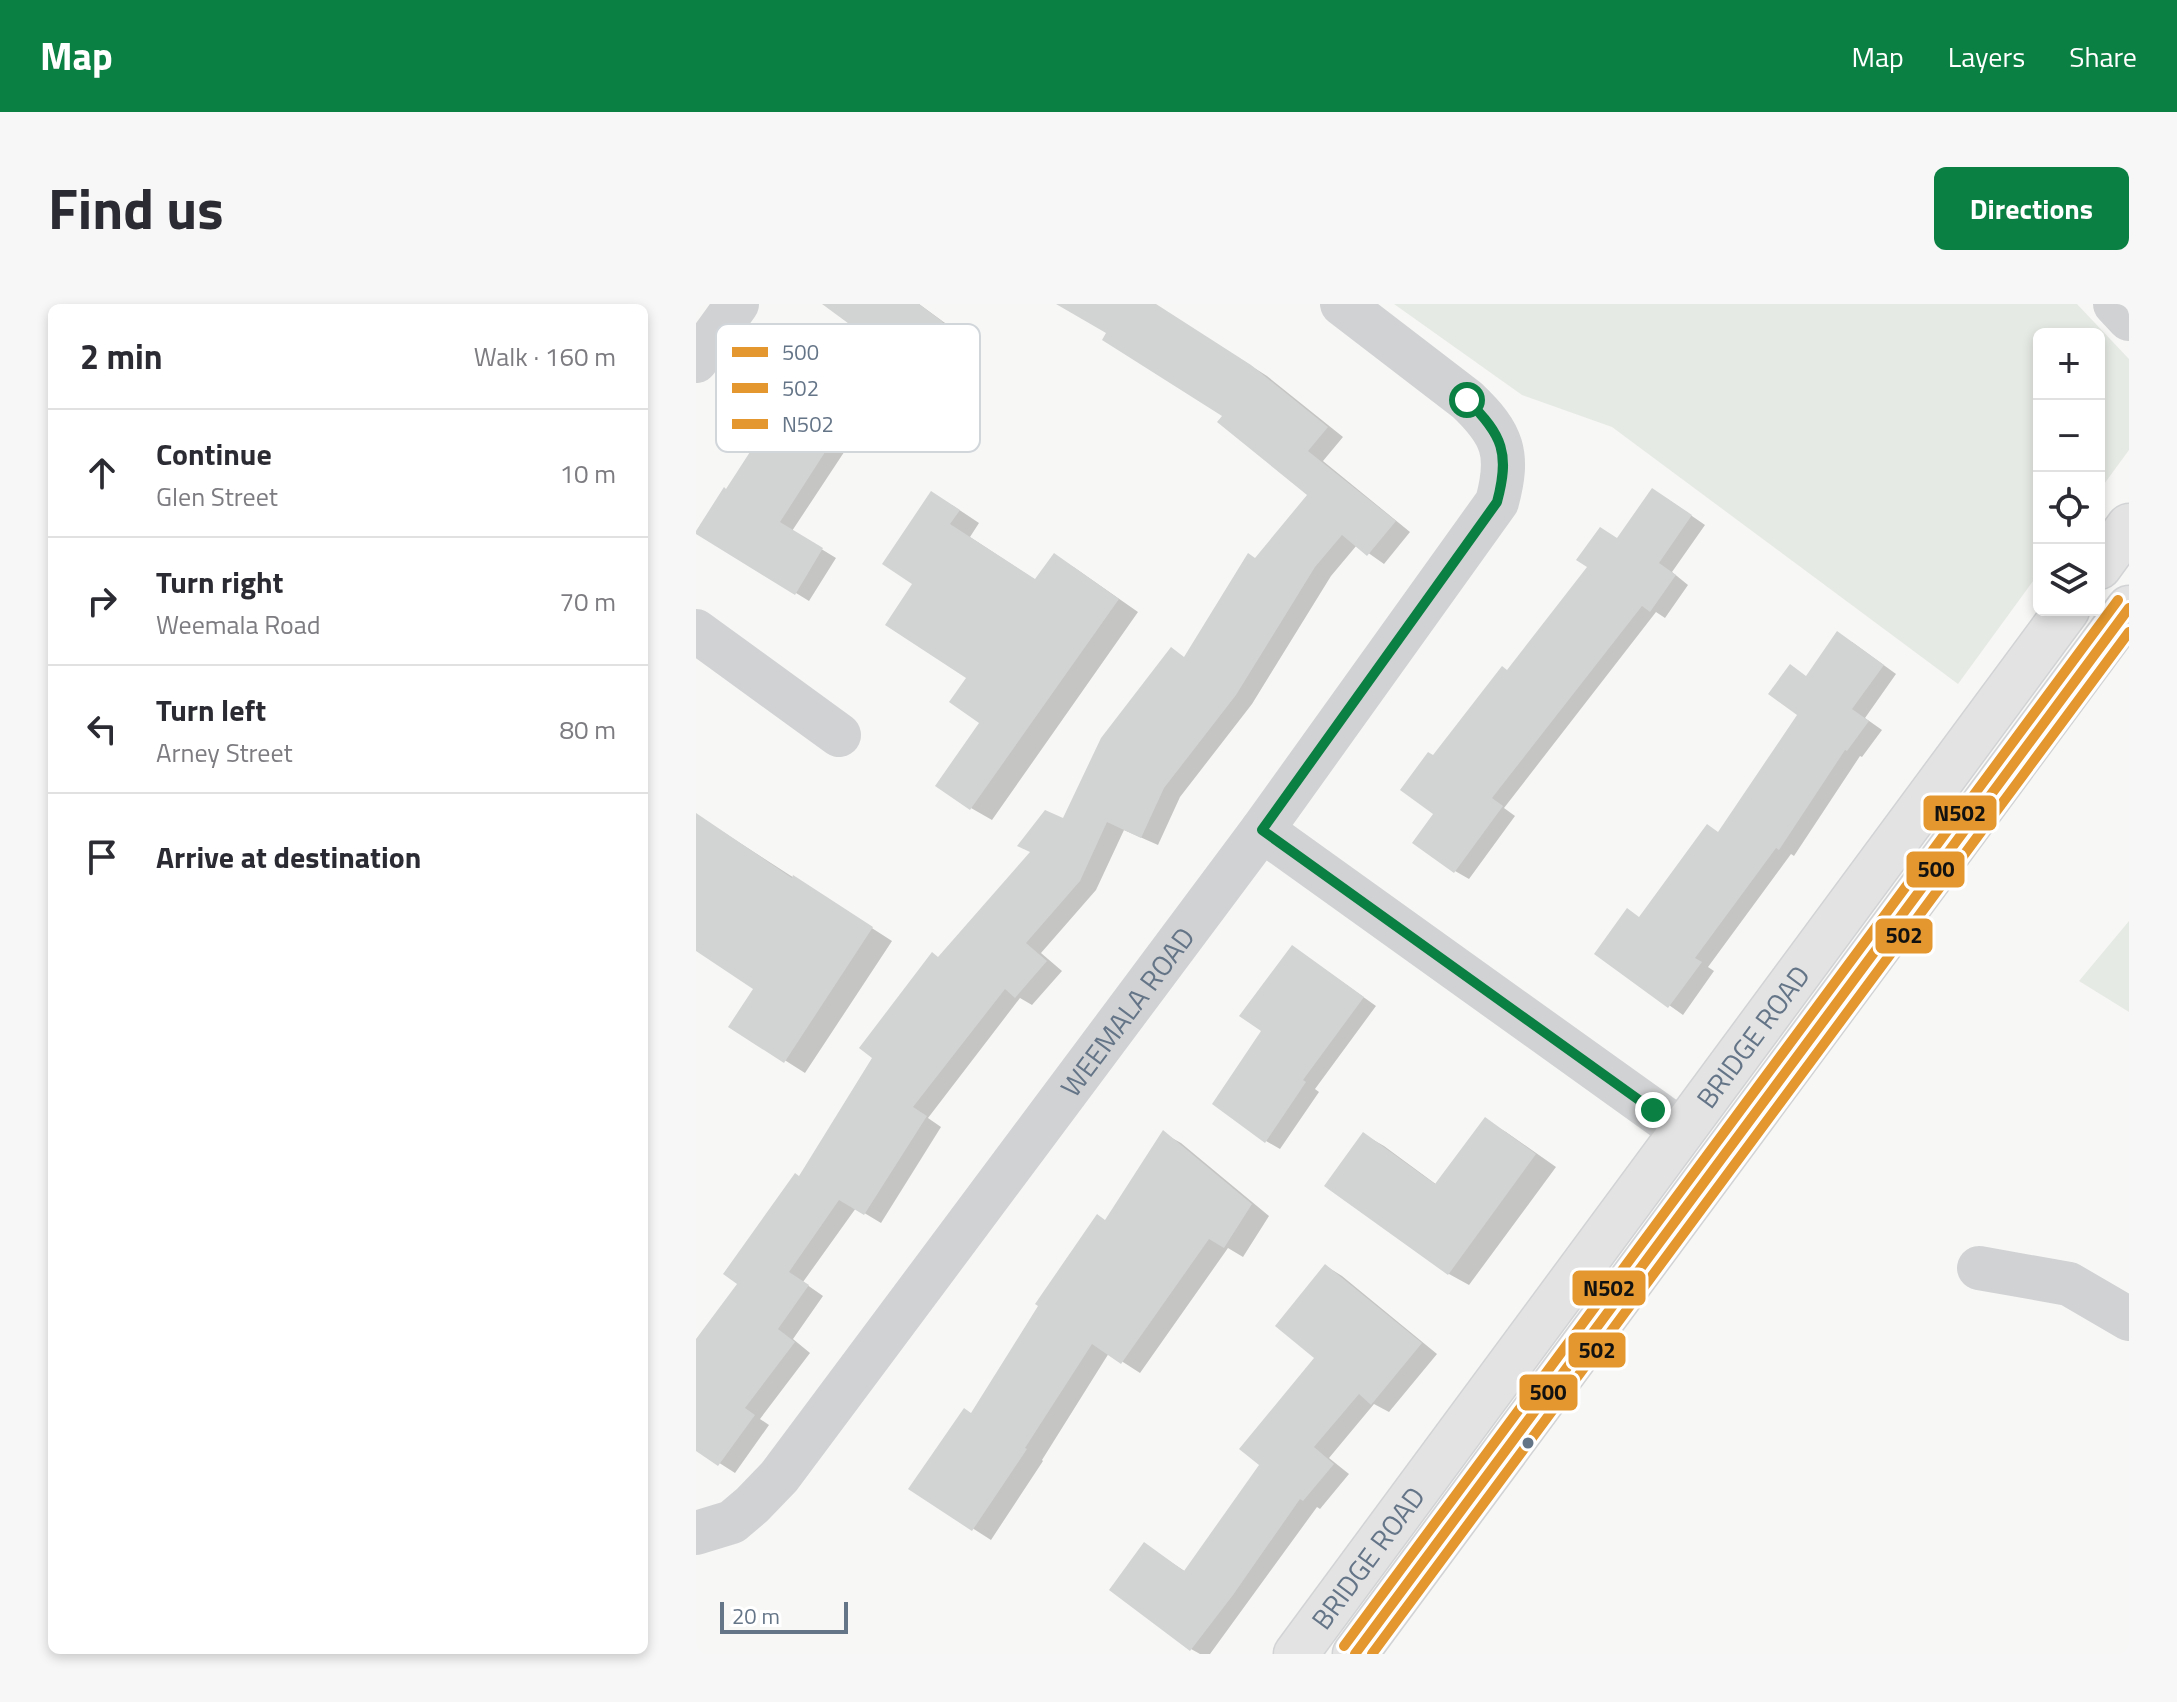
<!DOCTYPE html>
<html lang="en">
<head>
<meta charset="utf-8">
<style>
	body { margin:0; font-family:"Titillium Web",sans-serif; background:#f7f7f7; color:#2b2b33 }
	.controls { position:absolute; right:24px; top:24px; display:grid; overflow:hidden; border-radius:12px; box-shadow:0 4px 12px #0003 }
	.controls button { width:72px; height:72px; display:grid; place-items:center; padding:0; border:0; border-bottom:2px solid #e1e1e2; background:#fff; color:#2b2b33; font:40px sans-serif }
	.scale { position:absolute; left:24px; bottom:20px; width:128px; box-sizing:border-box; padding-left:8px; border:4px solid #657588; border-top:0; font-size:22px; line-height:28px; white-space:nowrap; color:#657588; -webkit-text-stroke:6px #fff; paint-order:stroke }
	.stop { position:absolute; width:24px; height:24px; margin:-18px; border:6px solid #0b8043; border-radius:50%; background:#fff }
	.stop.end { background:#0b8043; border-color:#fff; box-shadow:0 2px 8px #0008 }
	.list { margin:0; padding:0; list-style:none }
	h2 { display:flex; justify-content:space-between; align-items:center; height:104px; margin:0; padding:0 32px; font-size:34px }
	h2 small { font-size:26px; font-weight:400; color:#7c7c81 }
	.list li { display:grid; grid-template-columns:52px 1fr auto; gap:24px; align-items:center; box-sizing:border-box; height:128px; padding:0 32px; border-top:2px solid #e1e1e2 }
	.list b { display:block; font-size:30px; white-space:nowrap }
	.list p { margin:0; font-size:26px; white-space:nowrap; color:#7c7c81 }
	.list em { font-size:26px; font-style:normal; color:#7c7c81 }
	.icon { flex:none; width:44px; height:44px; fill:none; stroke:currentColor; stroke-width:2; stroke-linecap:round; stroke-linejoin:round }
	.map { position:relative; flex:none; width:1433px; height:1350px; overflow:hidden; border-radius:12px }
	header { display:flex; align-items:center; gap:48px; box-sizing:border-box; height:112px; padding:0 40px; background:#0b8043; color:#fff }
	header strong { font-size:38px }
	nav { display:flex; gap:44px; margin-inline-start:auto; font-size:28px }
	.intro { display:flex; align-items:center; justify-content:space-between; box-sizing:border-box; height:192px; padding:0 48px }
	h1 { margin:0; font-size:56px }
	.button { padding:20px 36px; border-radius:12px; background:#0b8043; color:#fff; font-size:28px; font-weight:700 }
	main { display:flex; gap:48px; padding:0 48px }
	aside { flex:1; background:#fff; border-radius:12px; box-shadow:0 4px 12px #0003 }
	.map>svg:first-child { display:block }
	.green { fill:#e6eae4 }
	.shadow { fill:#0003 }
	.building { fill:#d2d3d3 }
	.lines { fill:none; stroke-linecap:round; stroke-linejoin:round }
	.major-casing { stroke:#d2d3d4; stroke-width:47 }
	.minor { stroke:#d1d2d3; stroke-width:44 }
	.major { stroke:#e3e3e4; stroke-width:44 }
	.bus-1-casing { stroke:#fff; stroke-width:16 }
	.bus-2-casing { stroke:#fff; stroke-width:16 }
	.bus-3-casing { stroke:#fff; stroke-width:16 }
	.bus-1 { stroke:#e3972e; stroke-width:10 }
	.bus-2 { stroke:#e3972e; stroke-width:10 }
	.bus-3 { stroke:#e3972e; stroke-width:10 }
	.route { stroke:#0b8043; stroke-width:10 }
	.bus-dot { fill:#657588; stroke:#fff; stroke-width:3 }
	.labels { text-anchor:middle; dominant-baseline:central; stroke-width:8; stroke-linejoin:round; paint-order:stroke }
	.street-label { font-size:28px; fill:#657588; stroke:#fff }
	.key { fill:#fff; stroke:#d1d6db; stroke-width:2 }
	.key-label { font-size:22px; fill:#657588 }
	.line-badge { stroke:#fff; stroke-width:3 }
	.pale-badge-label { font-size:22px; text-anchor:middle; font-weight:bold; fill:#111 }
</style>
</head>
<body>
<header>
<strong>Map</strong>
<nav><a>Map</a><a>Layers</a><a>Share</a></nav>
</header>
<div class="intro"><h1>Find us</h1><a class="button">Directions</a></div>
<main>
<aside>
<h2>2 min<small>Walk · 160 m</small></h2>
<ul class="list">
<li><svg class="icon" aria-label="ahead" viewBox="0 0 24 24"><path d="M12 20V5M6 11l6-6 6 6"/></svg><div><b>Continue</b><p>Glen Street</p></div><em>10 m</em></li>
<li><svg class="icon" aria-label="right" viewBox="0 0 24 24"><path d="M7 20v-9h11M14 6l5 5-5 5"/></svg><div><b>Turn right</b><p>Weemala Road</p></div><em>70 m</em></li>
<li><svg class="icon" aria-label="left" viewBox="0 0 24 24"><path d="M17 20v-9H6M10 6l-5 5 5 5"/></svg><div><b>Turn left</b><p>Arney Street</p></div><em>80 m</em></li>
<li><svg class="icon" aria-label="arrive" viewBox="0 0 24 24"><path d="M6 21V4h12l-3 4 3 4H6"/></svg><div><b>Arrive at destination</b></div></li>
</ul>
</aside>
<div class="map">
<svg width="1433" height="1350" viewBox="0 0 1433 1350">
	<rect width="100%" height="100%" fill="#f7f7f6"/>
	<path class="green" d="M698 0H1381L1433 55V146L1403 187V30H1343V269L1262 380 916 123 826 91Z
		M1433 617V708L1383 677Z"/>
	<path class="shadow" d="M159 0H223L260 27 207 96 158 62 178 35Z
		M364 0H458L571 72 647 133 627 157 714 228 688 260 661 241 635 272 556 400 484 493 462 541 428 526 400 586 345 649 366 667 336 701 324 694 232 814 245 823 185 919 160 904 107 978 127 992 97 1035 114 1049 64 1115 73 1121 39 1169 0 1144V1039L44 980 103 874 244 655 368 517 476 346 489 354 560 256 614 190 529 111 413 29Z
		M114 88 166 121 96 227 140 254 113 297 100 289 31 187Z
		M970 194 1009 221 976 268 992 281 969 314 960 308 808 504 819 512 773 575 759 567 740 509 738 453 922 236Z
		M256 201 283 219 274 233 341 277 359 252 379 264 442 308 296 516 275 504 286 419 272 374 219 279Z
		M1156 338 1200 370 1169 414 1186 426 1166 453 1164 452 1098 552 1095 550 1012 663 1018 667 987 711 901 650 944 614 1024 530 1103 410 1111 373Z
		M0 525 27 528 196 637 109 769 35 722 60 684 0 644Z
		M610 652 680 702 619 785 623 788 584 845 570 837 567 727Z
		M789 816 810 828 860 863 773 981 753 970 667 830 688 842 741 881Z
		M467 829 485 839 573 912 547 953 532 944 444 1069 413 1049 346 1156 347 1157 295 1236 215 1185 276 1111 410 918Z
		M630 962 646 972 741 1050 693 1108 678 1100 633 1154 653 1170 624 1205 621 1203 514 1350H504L495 1345 449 1241 490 1268 566 1161 621 1053Z"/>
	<path class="building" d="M126 0H223L247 18 192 90 155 62 175 36Z
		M360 0H460L555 61 632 123 612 147 700 217 671 252 646 231 619 263 540 391 468 484 445 534 411 518 384 577 330 639 351 657 319 694 309 685 217 803 231 812 168 911 143 896 93 968 113 981 82 1025 99 1038 49 1104 59 1111 22 1162 0 1147V1035L41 980 27 970 99 869 103 872 176 754 163 744 236 648 242 653 334 548 321 542 349 506 367 514 405 434 475 343 488 353 552 249 559 254 611 191 521 118 526 112 406 36 410 29Z
		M100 77 153 111 84 218 127 244 99 291 0 230V227L28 183 30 185Z
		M956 184 996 211 963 259 980 271 954 308 946 302 796 494 807 502 758 569 716 539 737 510 704 486 732 448 737 451 806 362 811 366 891 263 880 256 904 223 921 234Z
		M235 187 264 206 254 220 339 275 358 249 423 295 274 506 239 482 283 419 253 398 270 374 189 321 216 280 186 260Z
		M1141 327 1188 361 1156 405 1173 417 1151 447 1149 446 1083 546 1080 544 999 654 1006 658 972 704 898 650 931 604 943 613 1011 520 1022 528 1101 411 1072 390 1094 360 1110 372Z
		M0 509 96 574 97 571 177 623 88 759 32 723 57 685 0 647Z
		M596 641 668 693 607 776 610 778 569 839 516 800 565 727 543 712Z
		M789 813 840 850 752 971 628 882 667 828 739 880Z
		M467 826 556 900 528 944 513 935 425 1060 396 1040 329 1144 331 1145 276 1227 212 1185 268 1104 275 1109 342 1002 339 1000 401 910 409 916Z
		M629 960 726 1039 675 1101 663 1090 618 1143 638 1160 607 1197 604 1195 537 1291 494 1347 413 1286 448 1238 488 1267 563 1161 543 1145 618 1054 579 1022Z"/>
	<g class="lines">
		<g class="major-casing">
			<g id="major">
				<path d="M1403 263 1433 222"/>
				<path id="s2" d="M600 1350 1371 306"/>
				<path d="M659 1350 1433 304"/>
			</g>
		</g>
		<g class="minor">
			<path d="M1419 0 1433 15"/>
			<path d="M0 57 41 0"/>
			<path d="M0 327 143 431"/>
			<path d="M566 526 986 827"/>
			<path d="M1283 964 1373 980 1433 1015"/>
			<path id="s1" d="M0 1229 36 1218 56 1201 83 1173 566 526 801 198C814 150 807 130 771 96L646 0"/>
		</g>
		<use href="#major" class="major"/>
		<g class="bus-1-casing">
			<path id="bus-1" d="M659 1350 1433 304"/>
		</g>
		<g class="bus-2-casing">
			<path id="bus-2" d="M676 1350 1433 328"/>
		</g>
		<g class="bus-3-casing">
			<path id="bus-3" d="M648 1342 1422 296"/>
		</g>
		<use href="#bus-1" class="bus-1"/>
		<use href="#bus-2" class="bus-2"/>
		<use href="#bus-3" class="bus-3"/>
	</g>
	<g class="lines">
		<path class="route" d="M771 96C807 131 814 150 801 198L566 526 957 806"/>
	</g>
	<circle class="bus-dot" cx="832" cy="1139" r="7"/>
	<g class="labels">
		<g class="street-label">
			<text stroke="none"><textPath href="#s1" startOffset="684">WEEMALA ROAD</textPath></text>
			<text stroke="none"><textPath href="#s2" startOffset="768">BRIDGE ROAD</textPath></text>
			<text stroke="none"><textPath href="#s2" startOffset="120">BRIDGE ROAD</textPath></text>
		</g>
	</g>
	<rect x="20" y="20" width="264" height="128" rx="12" class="key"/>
	<rect x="36" y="43" width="36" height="10" fill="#e3972e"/>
	<rect x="36" y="79" width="36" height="10" fill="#e3972e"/>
	<rect x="36" y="115" width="36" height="10" fill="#e3972e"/>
	<g class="key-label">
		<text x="86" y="56">500</text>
		<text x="86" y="92">502</text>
		<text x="86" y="128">N502</text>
	</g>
	<g class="line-badge">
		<rect x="1226" y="490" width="76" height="38" rx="8" fill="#e3972e"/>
		<rect x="1209" y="546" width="61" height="39" rx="8" fill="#e3972e"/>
		<rect x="1178" y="613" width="60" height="38" rx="8" fill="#e3972e"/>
		<rect x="875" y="965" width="76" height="38" rx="8" fill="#e3972e"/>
		<rect x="871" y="1027" width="60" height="38" rx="8" fill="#e3972e"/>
		<rect x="822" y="1069" width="61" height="39" rx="8" fill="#e3972e"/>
	</g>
	<g class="pale-badge-label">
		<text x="1264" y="517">N502</text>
		<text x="1240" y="573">500</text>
		<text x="1208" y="639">502</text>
		<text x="913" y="992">N502</text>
		<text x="901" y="1054">502</text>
		<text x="852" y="1096">500</text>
	</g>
</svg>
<div class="controls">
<button>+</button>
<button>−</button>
<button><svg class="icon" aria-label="locate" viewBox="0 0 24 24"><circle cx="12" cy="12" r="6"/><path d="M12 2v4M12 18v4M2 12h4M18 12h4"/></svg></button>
<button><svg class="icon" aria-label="layers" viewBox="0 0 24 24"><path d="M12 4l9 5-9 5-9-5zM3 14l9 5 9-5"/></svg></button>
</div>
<div class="scale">20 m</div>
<div class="stop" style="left:771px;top:96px"></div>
<div class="stop end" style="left:957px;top:806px"></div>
</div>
</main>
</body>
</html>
